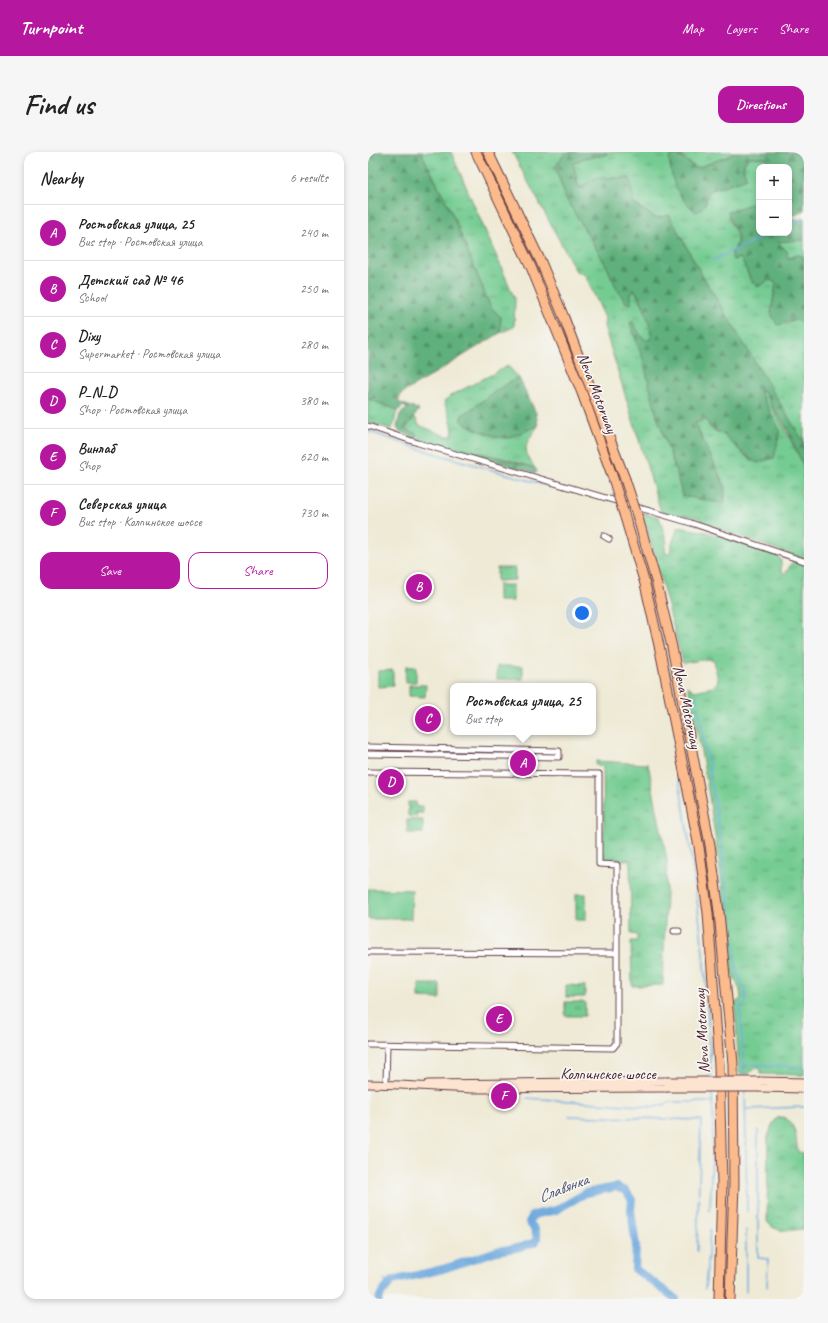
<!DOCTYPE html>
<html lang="en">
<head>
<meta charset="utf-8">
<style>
	body { margin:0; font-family:Caveat,sans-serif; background:#f6f6f6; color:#222 }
	.controls { position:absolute; right:12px; top:12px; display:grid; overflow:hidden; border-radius:8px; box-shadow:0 2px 6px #0003 }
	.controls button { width:36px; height:36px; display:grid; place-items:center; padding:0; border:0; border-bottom:1px solid #e0e0e0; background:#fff; color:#222; font:20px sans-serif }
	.you { position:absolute; left:214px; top:461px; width:14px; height:14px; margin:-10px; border:3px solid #fff; border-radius:50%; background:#1a73e8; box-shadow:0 0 0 6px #1a73e833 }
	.badge { display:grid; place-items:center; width:26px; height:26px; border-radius:50%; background:#b5179e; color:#fff; font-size:13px; font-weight:700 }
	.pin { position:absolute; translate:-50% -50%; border:2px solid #fff; box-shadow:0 1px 4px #0006 }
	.popup { position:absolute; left:82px; top:531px; width:146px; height:52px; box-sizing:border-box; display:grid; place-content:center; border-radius:8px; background:#fff; filter:drop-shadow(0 1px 3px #0005); font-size:13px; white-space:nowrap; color:#767676 }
	.popup b { font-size:15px; color:#222 }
	.popup::after { content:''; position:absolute; left:50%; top:100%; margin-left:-8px; border:8px solid transparent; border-top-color:#fff }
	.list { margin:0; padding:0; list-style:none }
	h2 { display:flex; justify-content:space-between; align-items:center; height:52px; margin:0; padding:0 16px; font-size:17px }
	h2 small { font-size:13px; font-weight:400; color:#767676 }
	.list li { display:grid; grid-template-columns:26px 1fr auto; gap:12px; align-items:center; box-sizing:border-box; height:56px; padding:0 16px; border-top:1px solid #e0e0e0 }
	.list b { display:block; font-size:15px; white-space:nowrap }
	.list p { margin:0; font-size:13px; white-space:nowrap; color:#767676 }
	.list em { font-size:13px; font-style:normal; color:#767676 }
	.actions { display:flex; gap:8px; padding:12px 16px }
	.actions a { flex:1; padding:9px 0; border:1px solid #b5179e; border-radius:12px; text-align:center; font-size:14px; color:#b5179e }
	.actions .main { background:#b5179e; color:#fff }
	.map { position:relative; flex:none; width:436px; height:1147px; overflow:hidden; border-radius:12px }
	header { display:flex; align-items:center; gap:24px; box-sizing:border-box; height:56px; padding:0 20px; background:#b5179e; color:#fff }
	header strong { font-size:19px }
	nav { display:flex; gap:22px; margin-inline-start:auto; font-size:14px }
	.intro { display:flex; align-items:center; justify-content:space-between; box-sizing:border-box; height:96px; padding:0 24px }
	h1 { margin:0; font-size:28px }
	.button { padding:10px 18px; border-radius:12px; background:#b5179e; color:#fff; font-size:14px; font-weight:700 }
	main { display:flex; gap:24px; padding:0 24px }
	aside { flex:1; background:#fff; border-radius:12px; box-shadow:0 2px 6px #0003 }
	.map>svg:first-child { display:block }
	.grass { fill:url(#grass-tufts); stroke:#5f765e }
	.forest { fill:url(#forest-firs); stroke:#546854 }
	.garden { fill:#74cc92; stroke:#5f765e }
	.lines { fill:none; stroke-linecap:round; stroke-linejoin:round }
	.stream { stroke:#6ca7dd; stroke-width:1.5 }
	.river { stroke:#6ca7dd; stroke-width:8 }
	.street-casing { stroke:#633d45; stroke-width:7 }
	.secondary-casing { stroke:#633d45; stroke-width:9 }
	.highway-casing { stroke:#633d45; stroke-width:11 }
	.street { stroke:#fff; stroke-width:5 }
	.secondary { stroke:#fde4d1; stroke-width:7 }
	.highway { stroke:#fbbb8c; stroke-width:9 }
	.secondary-bridge-casing { stroke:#633d45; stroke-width:9; stroke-linecap:butt }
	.highway-bridge-casing { stroke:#633d45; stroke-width:11; stroke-linecap:butt }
	.secondary-bridge { stroke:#fde4d1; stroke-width:7 }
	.highway-bridge { stroke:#fbbb8c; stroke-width:9 }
	.labels { text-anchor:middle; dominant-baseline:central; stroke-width:3.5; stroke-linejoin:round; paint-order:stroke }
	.street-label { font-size:16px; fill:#4a1f2b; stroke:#f6f6f2 }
	.water-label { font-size:17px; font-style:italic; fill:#585572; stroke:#f6f6f2 }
</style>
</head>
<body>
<header>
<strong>Turnpoint</strong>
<nav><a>Map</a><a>Layers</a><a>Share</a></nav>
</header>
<div class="intro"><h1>Find us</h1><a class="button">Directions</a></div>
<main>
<aside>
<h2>Nearby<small>6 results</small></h2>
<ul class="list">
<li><span class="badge">A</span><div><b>Ростовская улица, 25</b><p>Bus stop · Ростовская улица</p></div><em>240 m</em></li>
<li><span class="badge">B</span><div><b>Детский сад № 46</b><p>School</p></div><em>250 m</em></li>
<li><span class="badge">C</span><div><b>Dixy</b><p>Supermarket · Ростовская улица</p></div><em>280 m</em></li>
<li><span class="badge">D</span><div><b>P_N_D</b><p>Shop · Ростовская улица</p></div><em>380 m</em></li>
<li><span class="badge">E</span><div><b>Винлаб</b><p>Shop</p></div><em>620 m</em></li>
<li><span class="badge">F</span><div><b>Северская улица</b><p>Bus stop · Колпинское шоссе</p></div><em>730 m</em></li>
</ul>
<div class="actions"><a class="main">Save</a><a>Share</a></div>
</aside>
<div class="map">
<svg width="436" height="1147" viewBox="0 0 436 1147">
	<defs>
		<pattern id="grass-tufts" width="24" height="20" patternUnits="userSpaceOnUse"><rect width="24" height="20" fill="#74cc92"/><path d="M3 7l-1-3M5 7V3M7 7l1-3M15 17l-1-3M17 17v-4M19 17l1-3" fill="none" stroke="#61a577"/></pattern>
		<pattern id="forest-firs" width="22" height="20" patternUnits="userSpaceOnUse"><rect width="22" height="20" fill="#5fb07c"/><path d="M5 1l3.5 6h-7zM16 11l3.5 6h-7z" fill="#508f66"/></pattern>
	</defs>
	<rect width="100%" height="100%" fill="#f6f6f2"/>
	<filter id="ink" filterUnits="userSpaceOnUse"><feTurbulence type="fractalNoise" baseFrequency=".025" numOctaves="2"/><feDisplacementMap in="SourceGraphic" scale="8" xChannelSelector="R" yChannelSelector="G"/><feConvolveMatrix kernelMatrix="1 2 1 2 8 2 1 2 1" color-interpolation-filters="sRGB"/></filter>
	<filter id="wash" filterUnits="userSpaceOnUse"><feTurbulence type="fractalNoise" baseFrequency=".012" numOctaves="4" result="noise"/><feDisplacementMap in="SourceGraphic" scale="16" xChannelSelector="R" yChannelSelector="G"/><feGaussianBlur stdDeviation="0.9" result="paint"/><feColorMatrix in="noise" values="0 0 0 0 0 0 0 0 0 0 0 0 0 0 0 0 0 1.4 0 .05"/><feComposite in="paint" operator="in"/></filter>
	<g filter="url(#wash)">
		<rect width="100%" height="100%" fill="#efead6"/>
		<path class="grass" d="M53 0H83L147 147 146 175 132 181 133 165 123 156 83 59Z
			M144 0H198L187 15 199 48 241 118 249 137 263 143 265 137C276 150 281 169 284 185L279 189 273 184 264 169 262 171 275 207 289 264 309 322 314 344 357 335 327 271 338 268 343 277 356 283 378 305 406 306 412 279 391 238 396 240 435 311 436 335 432 338 436 350V407L334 371 332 366 293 360 236 174 237 166 217 123 208 119 203 110Z
			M239 0H366L361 4 329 16 320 11 314 4 338 51 339 43 344 38 379 26C375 17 373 12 382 5L398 6 404 15H391V47L386 51 366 57 360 68C369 80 373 88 364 101L365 108 372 106C378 113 379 123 384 131L402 128 408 131 403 161 419 172C425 166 430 167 436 172V291L331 118 301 63 288 66 266 52 211 36 205 12 216 6 238 3Z
			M436 88V108L434 104 430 103 420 107 419 99 409 89Z
			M140 214 151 226C128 235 114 251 94 263L107 277 129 285 139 286 170 274C157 292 153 297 167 316L135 306 92 297V300L47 286 49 282 37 277 47 265 51 273 77 284H84C87 271 79 261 76 249L82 244Z
			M0 247 30 258C26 264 28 272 23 277L0 270Z
			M275 361 291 365 299 390 297 394 298 402 302 401 303 394 310 375 339 380 409 403 413 408V419L417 422 425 409 436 413V923L392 922V915L384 918 381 922H371L367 851 373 847 372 838 364 821C354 725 341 629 320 534L326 539 345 535 350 529 346 508 340 507 315 511Z
			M129 416H147V428L129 429Z
			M130 433H145V449H130Z
			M38 514H48V530H37Z
			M25 518V534L10 535V519Z
			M41 533H58L57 545 41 544Z
			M228 609 280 612 299 708 295 833 264 834 263 789H269V783L263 782 262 708 236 707 235 614 228 613Z
			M40 650H48V655H55V661H48V665L40 664Z
			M39 668H55V681H39Z
			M208 742H218V768H208Z
			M51 832H72V847L51 846Z
			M198 833 217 834V845H198Z
			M197 850H217V864H197Z
			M415 965C430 973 427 985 430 1000L436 1001V1077C423 1078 406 1082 399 1069L400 985 404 973 409 966Z"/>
		<path class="forest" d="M0 0H53L83 59 123 156 133 165 132 181 33 242 30 250 51 258 37 277 49 282 47 286 31 279 29 275 32 262 39 257 36 254 30 258 0 247Z
			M198 0H239L238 3 216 6 205 12 211 36 227 26H262L266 52 288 66 301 63 331 118 436 291V315L419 278 396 240 391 238 412 279 406 306 389 311C376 304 368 294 357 284 348 276 345 281 338 268L327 271 357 335V352L314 344 309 322 289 264 275 207 262 171 264 169 273 184 279 189 284 185C281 169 276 150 266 137L263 143V152L258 151 249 137 238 113 199 48 187 15Z
			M366 0H436V59L425 64 423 68 436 67V88L410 90 419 99 420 106 430 103 434 104 436 108V172C427 164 420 171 409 173L403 161 408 131 402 128 390 135C379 127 380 116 372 106L365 108 364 101C378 81 362 78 360 60L386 51 391 47V81H421V15H404L398 6 382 5 377 9 375 16 379 26 344 38 339 43C338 52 336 56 328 60 308 44 304 30 301 6L308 2C316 5 321 12 329 16L361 4Z
			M151 226 168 261 170 274 139 286 129 285 107 277 92 268 94 263C115 251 128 235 151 226Z
			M94 296 167 316 169 319 168 321 92 300Z"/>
		<path class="garden" d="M129 514H155V527H129Z
			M0 737 44 738 43 767H0Z"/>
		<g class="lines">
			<path class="stream" d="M421 73 436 66
				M345 108 403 81
				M0 279 48 296 198 339
				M328 544 339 606 342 613 341 615 354 697 369 820 377 838 378 851 372 854 376 926
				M310 623C328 723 340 824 343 926
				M376 912 436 915
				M377 938 379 1060
				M159 946 287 955 304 950H344
				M378 957 436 955
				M201 964 333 968 329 1099
				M390 978V1106L400 1107 399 1135
				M342 1059 345 966 344 938
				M378 1078V1140
				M16 1128 21 1133
				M337 1137 342 1077"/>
			<path class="river" d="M11 1147 13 1142 24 1129 75 1117 129 1099 154 1095 167 1090 169 1086 167 1078 161 1070 165 1063 188 1058 218 1041 248 1035 258 1039 264 1048 263 1058 268 1094 267 1117 308 1147"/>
		</g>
	</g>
	<g filter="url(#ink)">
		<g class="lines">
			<g class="street-casing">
				<path id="street" d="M0 274 50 291 323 371 436 409
					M236 384 241 387
					M0 595 191 599V605L0 602
					M0 620 231 622V712L249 713V891L245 896 0 892
					M306 779H311
					M0 800 248 801
					M18 932 19 893"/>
			</g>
			<g class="secondary-casing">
				<path id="secondary" d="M392 929 436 930
					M0 932C35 932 69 936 104 937L298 936
					M60 932 298 929
					M392 936 436 937"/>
			</g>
			<g class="highway-casing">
				<path id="highway" d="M108 0 163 115 214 241 244 323
					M120 0 173 110 195 163 257 327
					M256 362 277 432 292 498 331 695 340 761 351 913 354 1031 351 1147
					M270 366 288 429 304 495 342 693 351 760 365 912 366 1032 362 1147"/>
			</g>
			<use href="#street" class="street"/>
			<use href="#secondary" class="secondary"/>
			<use href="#highway" class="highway"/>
			<g class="secondary-bridge-casing">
				<path id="secondary-bridge" d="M298 929H392
					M298 936H392"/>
			</g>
			<g class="highway-bridge-casing">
				<path id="highway-bridge" d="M244 323 256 362
					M257 327 270 366"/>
			</g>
			<use href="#secondary-bridge" class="secondary-bridge"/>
			<use href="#highway-bridge" class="highway-bridge"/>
		</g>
	</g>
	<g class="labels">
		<g class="street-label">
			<text transform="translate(229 241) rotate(69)">Neva Motorway</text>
			<text transform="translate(319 555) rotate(78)">Neva Motorway</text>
			<text transform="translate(334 879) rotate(-93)">Neva Motorway</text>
			<text x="240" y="922">Колпинское шоссе</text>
		</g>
		<g class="water-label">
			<text transform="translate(195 1036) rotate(-21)">Славянка</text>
		</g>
	</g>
</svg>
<div class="controls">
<button>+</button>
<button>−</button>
</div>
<div class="you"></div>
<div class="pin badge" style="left:155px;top:611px">A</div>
<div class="popup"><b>Ростовская улица, 25</b>Bus stop</div>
<div class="pin badge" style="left:51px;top:435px">B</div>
<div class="pin badge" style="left:60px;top:567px">C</div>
<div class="pin badge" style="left:23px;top:630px">D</div>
<div class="pin badge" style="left:131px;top:867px">E</div>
<div class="pin badge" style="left:136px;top:944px">F</div>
</div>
</main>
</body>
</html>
